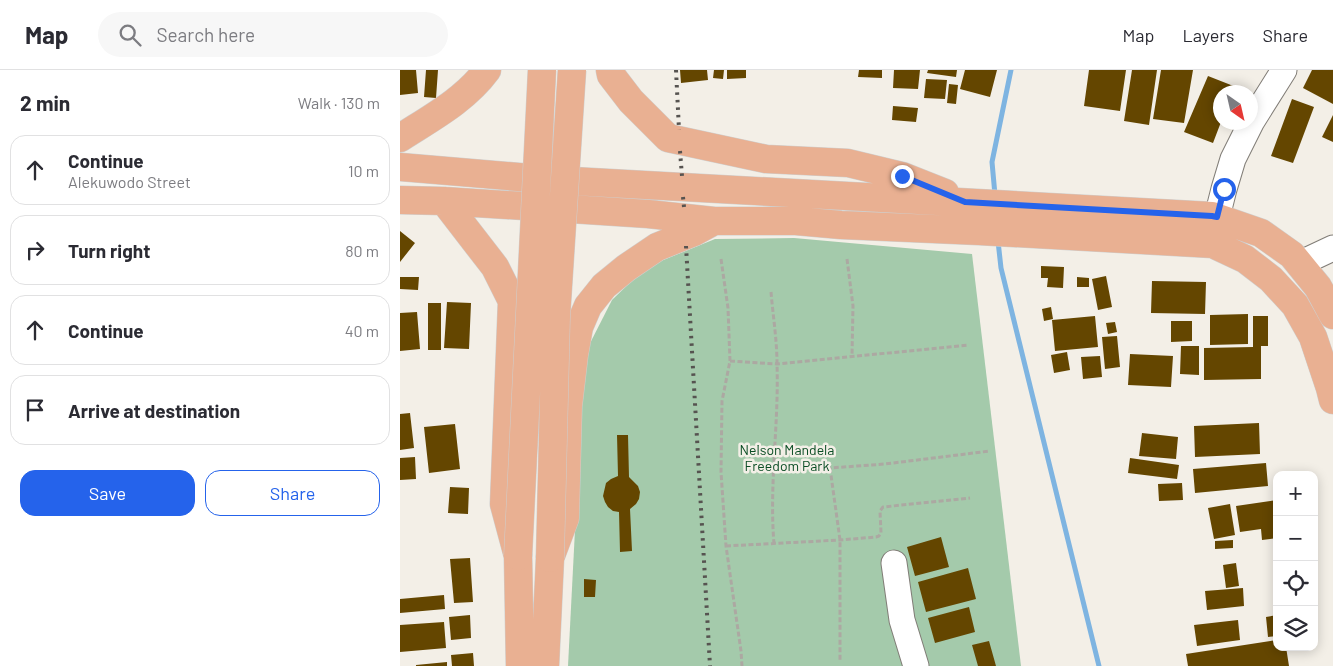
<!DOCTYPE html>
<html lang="en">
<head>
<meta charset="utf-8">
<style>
	body { margin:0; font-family:Barlow,sans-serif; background:#f7f7f7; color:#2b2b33 }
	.controls { position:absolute; right:15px; bottom:15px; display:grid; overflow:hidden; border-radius:10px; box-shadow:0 2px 12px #0003 }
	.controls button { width:45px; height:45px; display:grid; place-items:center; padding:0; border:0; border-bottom:1px solid #e1e1e2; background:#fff; color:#2b2b33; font:25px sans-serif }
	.compass { position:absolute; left:813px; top:15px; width:45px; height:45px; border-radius:50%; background:#fff; box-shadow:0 2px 12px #0003; rotate:146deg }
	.stop { position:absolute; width:15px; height:15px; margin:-11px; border:4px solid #2563eb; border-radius:50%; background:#fff }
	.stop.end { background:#2563eb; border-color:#fff; box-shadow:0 1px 5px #0008 }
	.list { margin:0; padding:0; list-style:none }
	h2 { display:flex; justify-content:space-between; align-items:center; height:65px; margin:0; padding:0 20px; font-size:21px }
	h2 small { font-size:16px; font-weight:400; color:#7c7c81 }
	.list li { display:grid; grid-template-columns:32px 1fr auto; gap:15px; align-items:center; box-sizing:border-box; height:70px; margin:0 10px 10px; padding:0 10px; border:1px solid #e1e1e2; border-radius:15px }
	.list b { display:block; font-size:19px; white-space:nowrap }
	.list p { margin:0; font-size:16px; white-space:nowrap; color:#7c7c81 }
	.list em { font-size:16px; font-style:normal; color:#7c7c81 }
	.actions { display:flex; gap:10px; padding:15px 20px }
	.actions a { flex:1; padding:11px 0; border:1px solid #2563eb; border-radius:15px; text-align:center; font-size:18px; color:#2563eb }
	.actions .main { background:#2563eb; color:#fff }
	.icon { flex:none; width:28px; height:28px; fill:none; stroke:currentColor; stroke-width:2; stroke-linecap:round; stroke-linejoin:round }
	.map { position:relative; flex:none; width:933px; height:596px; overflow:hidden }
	header { display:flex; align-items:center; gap:30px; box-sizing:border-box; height:70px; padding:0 25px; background:#fff; border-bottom:1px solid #e1e1e2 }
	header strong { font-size:24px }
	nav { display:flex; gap:28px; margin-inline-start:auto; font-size:18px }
	.search { width:350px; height:45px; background:#f7f7f7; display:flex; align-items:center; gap:12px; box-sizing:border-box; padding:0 18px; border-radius:28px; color:#7c7c81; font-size:19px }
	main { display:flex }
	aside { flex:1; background:#fff }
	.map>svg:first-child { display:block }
	.green { fill:#a4caab }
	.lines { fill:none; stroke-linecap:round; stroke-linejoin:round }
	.stream { stroke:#7eb4e1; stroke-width:5 }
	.building { fill:#644600 }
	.minor-casing { stroke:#817d77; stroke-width:27 }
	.major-casing { stroke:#cfcfce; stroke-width:29 }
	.path { stroke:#aca8a2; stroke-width:3; stroke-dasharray:5 2.5; stroke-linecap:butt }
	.minor { stroke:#fff; stroke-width:25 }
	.major { stroke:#e9b092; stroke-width:28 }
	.rail { stroke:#565350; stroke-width:4; stroke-dasharray:2.5 5; stroke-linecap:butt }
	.major-bridge-casing { stroke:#cfcfce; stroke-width:29; stroke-linecap:butt }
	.major-bridge { stroke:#e9b092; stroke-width:28 }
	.route { stroke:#2563eb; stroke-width:6 }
	.labels { text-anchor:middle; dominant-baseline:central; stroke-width:5; stroke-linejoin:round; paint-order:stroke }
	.park-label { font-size:14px; fill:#0a4d24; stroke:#f3efe7 }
</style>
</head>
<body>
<header>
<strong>Map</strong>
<div class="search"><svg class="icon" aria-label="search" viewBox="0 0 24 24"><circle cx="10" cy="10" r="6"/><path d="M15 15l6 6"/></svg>Search here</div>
<nav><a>Map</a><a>Layers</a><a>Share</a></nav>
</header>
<main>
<aside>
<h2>2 min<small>Walk · 130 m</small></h2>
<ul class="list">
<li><svg class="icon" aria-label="ahead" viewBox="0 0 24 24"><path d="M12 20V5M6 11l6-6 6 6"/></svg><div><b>Continue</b><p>Alekuwodo Street</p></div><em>10 m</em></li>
<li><svg class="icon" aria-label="right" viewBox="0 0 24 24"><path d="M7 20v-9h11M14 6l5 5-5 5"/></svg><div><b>Turn right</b></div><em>80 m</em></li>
<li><svg class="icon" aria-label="ahead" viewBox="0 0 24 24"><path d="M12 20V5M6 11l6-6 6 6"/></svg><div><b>Continue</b></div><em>40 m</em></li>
<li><svg class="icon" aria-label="arrive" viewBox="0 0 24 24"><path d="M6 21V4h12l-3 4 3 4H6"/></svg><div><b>Arrive at destination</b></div></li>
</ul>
<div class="actions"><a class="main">Save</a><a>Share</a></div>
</aside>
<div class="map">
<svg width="933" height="596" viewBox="0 0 933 596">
	<rect width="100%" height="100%" fill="#f3efe7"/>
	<path class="green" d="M394 168 572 184 621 596H168L184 285 212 230 246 197 315 169Z"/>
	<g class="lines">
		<path class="stream" d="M595 125 592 92 611 0
			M598 171 601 198 699 596"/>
	</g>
	<path class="building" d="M0 0H16L18 23 0 25Z
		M26 0H38L36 28 24 27Z
		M280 0H307L308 10 281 13Z
		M314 0H324L323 9 313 8Z
		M327 0H346V8L327 9Z
		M459 0H482V8L458 7Z
		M494 0H520L518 19 493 18Z
		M528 0H557L556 7 527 3Z
		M565 0H597L590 27 560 19Z
		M689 0H726L720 41 684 36Z
		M732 0H757L749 55 724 51Z
		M761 0H793L784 53 753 49Z
		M912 0H933V34L903 18Z
		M808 6 836 17 834 22H821V52L813 73 784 62Z
		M526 9 547 10 545 29 524 28Z
		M549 14 558 15 556 34 547 33Z
		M892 29 914 37 893 93 871 86Z
		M493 36 518 38 516 52 492 50Z
		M933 45V72L922 67Z
		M0 161 15 173 0 192Z
		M641 196 664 197 663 218 647 217 648 208H641Z
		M706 206 712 237 698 240 692 209Z
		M0 207H19L18 220 0 219Z
		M677 207 689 208V217H677Z
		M752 211 806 212 805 244 751 243Z
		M47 232 71 233 69 279 44 278Z
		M28 233H41V280H28Z
		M651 237 653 249 644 251 642 239Z
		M17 242 20 279 0 281V243Z
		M848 244V274L810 275V245Z
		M695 246 698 277 655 281 652 250Z
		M853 246H868V276H861V309L804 310V278L853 277Z
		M771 251H792V271L771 272Z
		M715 252 717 262 708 264 706 253Z
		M717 266 720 297 705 299 702 267Z
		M781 276H799V305L780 304Z
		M667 282 670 300 654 303 651 285Z
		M730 284 773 286 771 317 728 315Z
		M700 286 702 307 683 309 681 287Z
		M10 343 14 378 0 380V344Z
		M859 353 860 384 795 387 794 356Z
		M55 354 60 399 29 403 24 357Z
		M742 363 778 367 776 389 739 386Z
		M217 365H228L229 407 238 416 240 422 239 429 236 434 230 439 232 481 220 482 219 442 213 441 208 437 205 432 203 426 206 413 211 409 218 406Z
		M15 387 16 409 0 410V388Z
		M730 388 779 395 777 409 728 403Z
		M866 393 868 416 795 423 793 399Z
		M782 413 783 430 759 431 758 414Z
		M50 417 69 418 68 444 48 443Z
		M877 430V468L862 470 861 459 840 462 836 436Z
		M830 434 835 465 814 469 808 438Z
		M541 467 549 497 515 506 507 477Z
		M833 470V478L815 479V471Z
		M70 488 73 532 54 533 50 489Z
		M836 493 839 516 826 518 823 495Z
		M568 498 576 529 526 542 518 512Z
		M184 509 196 510 195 527H184Z
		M843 518 844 536 807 540 805 521Z
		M44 525 45 539 0 543V529Z
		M569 537 575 562 535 573 528 548Z
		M70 545 71 568 51 570 49 547Z
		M877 545V566L868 567 866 547Z
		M838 550 840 570 797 576 794 555Z
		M44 552 46 578 0 582V555Z
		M877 570V577H886L889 596H788L786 584Z
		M589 571 596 596H578L572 575Z
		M73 583 74 596H52L51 585Z
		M47 592V596H16V595Z"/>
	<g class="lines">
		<g class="minor-casing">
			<path id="minor" d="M815 166 817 147 824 119 833 89 852 51 884 0
				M899 194 933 178
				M494 493 502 550 516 596"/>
		</g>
		<g class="major-casing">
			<path id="major" d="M210 0 211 5 231 31 268 68 366 89 448 93 502 106 545 123
				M0 68C31 48 65 30 87 0
				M0 97 154 110 812 146 861 163 892 185 918 217 933 245
				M0 130 44 131 248 144 314 151H396L441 155 579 161 813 174 845 189 871 209 895 235 913 267 930 318 933 330
				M44 131 95 197 112 231 104 434 118 486 120 596
				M145 596 150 488 165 448 168 336 174 285 179 257 188 236 204 216 226 198 257 177 294 162 314 151"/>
		</g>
		<path class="path" d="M321 189 328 238 330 291 322 331 321 402 326 476 341 581 342 596
			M447 189 453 236 452 286
			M371 222C373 246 377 270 377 294 379 354 369 414 374 474
			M330 291 377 294 569 275
			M374 393 430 398 485 394 590 381
			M430 398 440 470V590
			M326 476 440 470 476 467 479 466 481 463 480 441 483 437 570 428"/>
		<use href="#minor" class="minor"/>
		<use href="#major" class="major"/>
		<path class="rail" d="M276 0 279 60
			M280 81 282 106
			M283 127 284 137
			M286 176 310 596"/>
		<g class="major-bridge-casing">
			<path id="major-bridge" d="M118 486 142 0
				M150 488 156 247 172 0"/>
		</g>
		<use href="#major-bridge" class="major-bridge"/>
	</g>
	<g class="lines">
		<path class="route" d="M502 106 565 132 812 146 817 147 824 119"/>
	</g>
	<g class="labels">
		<g class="park-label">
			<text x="387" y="379">Nelson Mandela<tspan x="387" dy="16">Freedom Park</tspan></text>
		</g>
	</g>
</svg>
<div class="controls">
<button>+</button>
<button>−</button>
<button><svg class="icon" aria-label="locate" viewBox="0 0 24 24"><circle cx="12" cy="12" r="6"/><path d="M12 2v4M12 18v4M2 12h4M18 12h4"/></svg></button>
<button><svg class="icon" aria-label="layers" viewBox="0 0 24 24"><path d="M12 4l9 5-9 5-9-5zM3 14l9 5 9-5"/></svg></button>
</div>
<svg class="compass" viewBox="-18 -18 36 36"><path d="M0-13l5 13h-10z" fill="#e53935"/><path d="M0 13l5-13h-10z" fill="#7c7c81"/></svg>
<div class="stop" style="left:824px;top:119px"></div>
<div class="stop end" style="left:502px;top:106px"></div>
</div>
</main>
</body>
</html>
